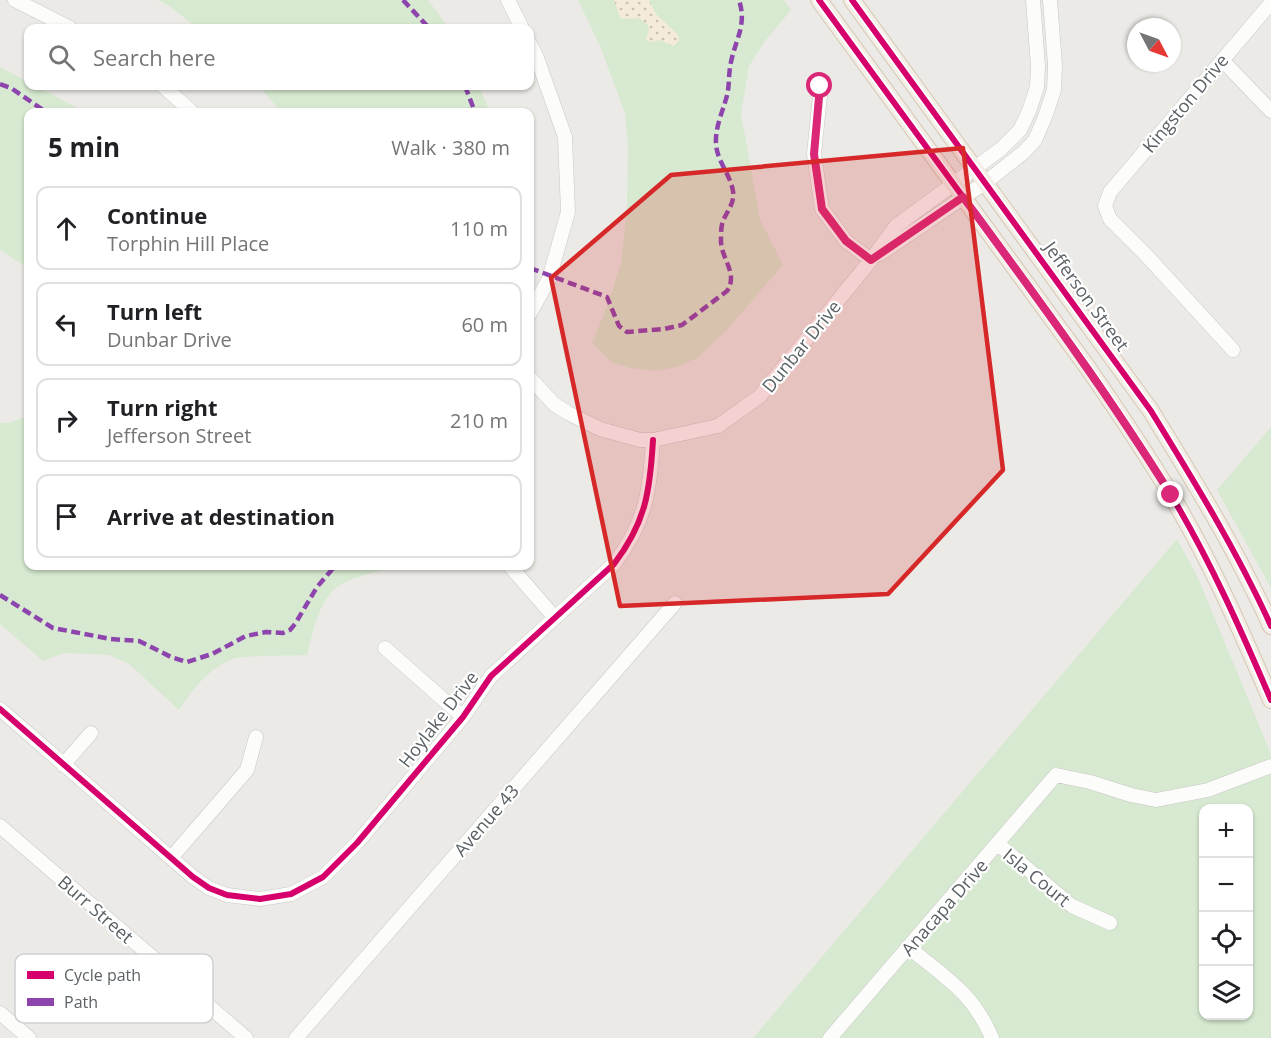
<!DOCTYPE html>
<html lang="en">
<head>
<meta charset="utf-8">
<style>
	body { margin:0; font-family:"Open Sans",sans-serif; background:#f6f6f6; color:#202124 }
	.controls { position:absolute; right:18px; bottom:18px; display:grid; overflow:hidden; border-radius:12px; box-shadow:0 2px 4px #0004 }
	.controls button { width:54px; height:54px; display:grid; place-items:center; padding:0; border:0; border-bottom:2px solid #e0e0e0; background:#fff; color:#202124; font:30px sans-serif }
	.compass { position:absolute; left:1127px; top:18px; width:54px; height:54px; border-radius:50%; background:#fff; box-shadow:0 2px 4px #0004; rotate:131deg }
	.stop { position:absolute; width:18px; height:18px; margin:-14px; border:4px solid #db2777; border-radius:50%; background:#fff }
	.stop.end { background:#db2777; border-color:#fff; box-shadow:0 2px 6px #0008 }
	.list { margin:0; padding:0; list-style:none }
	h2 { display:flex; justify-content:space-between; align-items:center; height:78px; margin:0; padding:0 24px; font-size:26px }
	h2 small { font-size:20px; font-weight:400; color:#757577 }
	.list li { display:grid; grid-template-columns:39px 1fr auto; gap:18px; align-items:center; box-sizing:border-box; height:84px; margin:0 12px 12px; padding:0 12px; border:2px solid #e0e0e0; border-radius:12px }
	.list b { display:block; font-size:22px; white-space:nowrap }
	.list p { margin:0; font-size:20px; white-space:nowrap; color:#757577 }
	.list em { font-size:20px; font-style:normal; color:#757577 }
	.icon { flex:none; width:33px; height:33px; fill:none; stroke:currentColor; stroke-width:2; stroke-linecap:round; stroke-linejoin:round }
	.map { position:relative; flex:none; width:1271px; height:1038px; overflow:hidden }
	.search { position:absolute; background:#fff; box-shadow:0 2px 4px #0004; left:24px; top:24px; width:510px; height:66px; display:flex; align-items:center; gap:15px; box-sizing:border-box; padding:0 21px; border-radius:12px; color:#757577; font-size:22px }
	.panel { position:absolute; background:#fff; box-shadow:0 2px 4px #0004; left:24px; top:108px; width:510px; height:462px; border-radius:12px }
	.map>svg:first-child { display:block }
	.grass { fill:#d7e9d0; fill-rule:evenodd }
	.sand { fill:url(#sand-dots) }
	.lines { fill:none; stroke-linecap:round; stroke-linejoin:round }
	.minor-casing { stroke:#c8c8c7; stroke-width:15 }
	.major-casing { stroke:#d6c6b2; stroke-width:18 }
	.minor { stroke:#fcfcfb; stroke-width:14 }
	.major { stroke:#f3efe8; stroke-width:16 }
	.quiet { stroke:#8e44ad; stroke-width:4.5; stroke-dasharray:9 4.5; stroke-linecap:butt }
	.cycleway-casing { stroke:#fff; stroke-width:10 }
	.cycleway { stroke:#d6006c; stroke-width:6 }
	.route { stroke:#db2777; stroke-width:8 }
	.marked { fill:#d62828; fill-opacity:0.2; stroke:#d62828; stroke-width:4.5; stroke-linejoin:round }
	.labels { text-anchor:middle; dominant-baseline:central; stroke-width:4.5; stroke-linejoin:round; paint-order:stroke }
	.street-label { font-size:18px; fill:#5b6265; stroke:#fff }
	.key { fill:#fff; stroke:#ced0d1; stroke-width:1.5 }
	.key-label { font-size:16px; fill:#5b6265 }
</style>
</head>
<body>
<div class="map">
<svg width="1271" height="1038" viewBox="0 0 1271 1038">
	<defs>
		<pattern id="sand-dots" width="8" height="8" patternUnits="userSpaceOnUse" patternTransform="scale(1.5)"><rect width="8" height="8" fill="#f5ebda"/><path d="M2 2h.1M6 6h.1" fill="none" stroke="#c9c2b4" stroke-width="1.8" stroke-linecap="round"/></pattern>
	</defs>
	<rect width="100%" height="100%" fill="#eceae6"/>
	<path class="grass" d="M158 0H428L449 28H197L171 7Z
		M578 0H784L791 10 765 41 749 66 741 113 760 219 783 265 725 332 697 358 677 367 656 371 630 368 611 362 592 343 608 304 621 263 627 208 628 147 625 113 600 46Z
		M0 67 28 82V86H36L85 112H28V268L0 250Z
		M259 86H479L490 112H281Z
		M28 416V566H386V569C371 574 351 577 337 587 318 602 313 633 307 655 291 656 243 655 232 659 207 670 193 689 179 710L129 664 109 655 64 653 43 661 0 624V423H9Z
		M1271 427V588L1217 490Z
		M1177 539 1198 578 1271 754V1038H753ZM1204 808H1248V1016H1204Z"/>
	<path class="sand" d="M614 0H649L656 14 678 35 679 41 673 46 660 40 649 42 646 39 649 30 647 24 639 18 624 19 620 17Z"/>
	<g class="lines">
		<g class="minor-casing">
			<path id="minor" d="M15 0 70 28
				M508 0 522 28
				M530 44 537 58 565 137 568 212 549 279 530 313
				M1222 60 1271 111
				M163 86 192 112
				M821 86 814 154 822 209 846 241 871 260
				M880 254 986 182 1024 152 1035 140 1045 117 1054 90 1055 65 1050 0
				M1233 350 1147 256 1110 219 1105 206 1110 192 1271 3
				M530 378 554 404 568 413 600 429 640 440H653L718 426 760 396 871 260 896 226 1001 149 1020 130 1029 111 1037 87 1038 66 1033 0
				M510 566 555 618
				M385 648 463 717
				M0 709 193 877 209 888 227 895 260 899 291 894 323 877 357 843 463 717 491 676 614 564C646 522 650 491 653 440
				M63 765 91 733
				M0 826 246 1038
				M998 844 1072 906 1110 923
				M171 858 247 770 256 737
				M908 947C945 977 973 993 992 1038
				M0 1013 29 1038
				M296 1038 675 603
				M830 1038 1056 775 1090 782 1131 795 1156 800 1208 790 1271 766"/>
		</g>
		<g class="major-casing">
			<path id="major" d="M819 0 1088 368C1117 410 1145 451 1171 495 1210 560 1241 630 1271 700
				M852 0 1151 411C1194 481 1237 551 1271 626"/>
		</g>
		<use href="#minor" class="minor"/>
		<use href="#major" class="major"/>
		<path class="quiet" d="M403 0 429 28
			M0 84 11 88 46 112
			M465 86 475 112
			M530 268 607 297 619 326 627 332 664 329 682 325 727 291C739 273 720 258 721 239 721 233 721 226 723 221 727 211 735 203 733 191 730 174 717 161 716 144 715 128 722 113 726 99 730 87 728 75 731 62 736 38 747 25 739 0
			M0 595 53 628 111 639 139 641 171 657 187 662 212 654 246 636 266 632 283 633 290 630 295 624 317 587 335 566"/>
		<g class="cycleway-casing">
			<path id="cycleway" d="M819 0 1088 368C1117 410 1145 451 1171 495 1210 560 1241 630 1271 700
				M852 0 1151 411C1194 481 1237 551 1271 626
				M0 709 193 877 209 888 227 895 260 899 291 894 323 877 357 843 463 717 491 676 614 564C646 522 650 491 653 440"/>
		</g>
		<use href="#cycleway" class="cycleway"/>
	</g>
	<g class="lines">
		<path class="route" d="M820 86 814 154 822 209 846 241 871 260 963 197C1035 295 1107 392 1171 495"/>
	</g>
	<path class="marked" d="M963 148 1003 470 888 594 620 606 551 278 671 175Z"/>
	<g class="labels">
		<g class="street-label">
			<text transform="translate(1185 103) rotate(-50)">Kingston Drive</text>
			<text transform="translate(1087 296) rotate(54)">Jefferson Street</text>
			<text transform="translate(801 346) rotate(-51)">Dunbar Drive</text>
			<text transform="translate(438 719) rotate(-52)">Hoylake Drive</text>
			<text transform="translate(486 820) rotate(-49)">Avenue 43</text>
			<text transform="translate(1037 877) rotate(39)">Isla Court</text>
			<text transform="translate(944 907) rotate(-49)">Anacapa Drive</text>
			<text transform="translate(96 909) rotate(41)">Burr Street</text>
		</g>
	</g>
	<rect x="15" y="954" width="198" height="69" rx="9" class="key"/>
	<rect x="27" y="971" width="27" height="8" fill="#d6006c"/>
	<rect x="27" y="998" width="27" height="8" fill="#8e44ad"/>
	<g class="key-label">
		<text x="64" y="981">Cycle path</text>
		<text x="64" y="1008">Path</text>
	</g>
</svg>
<div class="controls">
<button>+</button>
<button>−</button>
<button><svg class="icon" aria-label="locate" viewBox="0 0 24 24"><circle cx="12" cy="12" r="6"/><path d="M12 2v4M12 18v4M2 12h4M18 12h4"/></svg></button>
<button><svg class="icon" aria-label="layers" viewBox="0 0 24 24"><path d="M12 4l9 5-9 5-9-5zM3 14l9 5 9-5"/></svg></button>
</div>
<svg class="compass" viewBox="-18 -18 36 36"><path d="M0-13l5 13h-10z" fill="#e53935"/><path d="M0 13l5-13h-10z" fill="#757577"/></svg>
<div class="stop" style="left:820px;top:86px"></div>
<div class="stop end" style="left:1171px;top:495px"></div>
<div class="search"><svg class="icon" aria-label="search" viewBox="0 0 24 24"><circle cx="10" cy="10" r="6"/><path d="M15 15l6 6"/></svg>Search here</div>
<section class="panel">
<h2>5 min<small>Walk · 380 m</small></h2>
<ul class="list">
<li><svg class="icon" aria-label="ahead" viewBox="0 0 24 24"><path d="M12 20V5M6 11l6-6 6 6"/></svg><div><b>Continue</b><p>Torphin Hill Place</p></div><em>110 m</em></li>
<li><svg class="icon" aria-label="left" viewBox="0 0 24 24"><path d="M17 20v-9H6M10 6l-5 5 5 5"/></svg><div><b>Turn left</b><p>Dunbar Drive</p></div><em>60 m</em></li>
<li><svg class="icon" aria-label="right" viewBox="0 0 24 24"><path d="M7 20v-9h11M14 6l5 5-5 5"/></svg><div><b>Turn right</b><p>Jefferson Street</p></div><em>210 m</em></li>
<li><svg class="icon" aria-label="arrive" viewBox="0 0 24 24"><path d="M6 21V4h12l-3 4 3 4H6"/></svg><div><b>Arrive at destination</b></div></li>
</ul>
</section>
</div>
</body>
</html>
